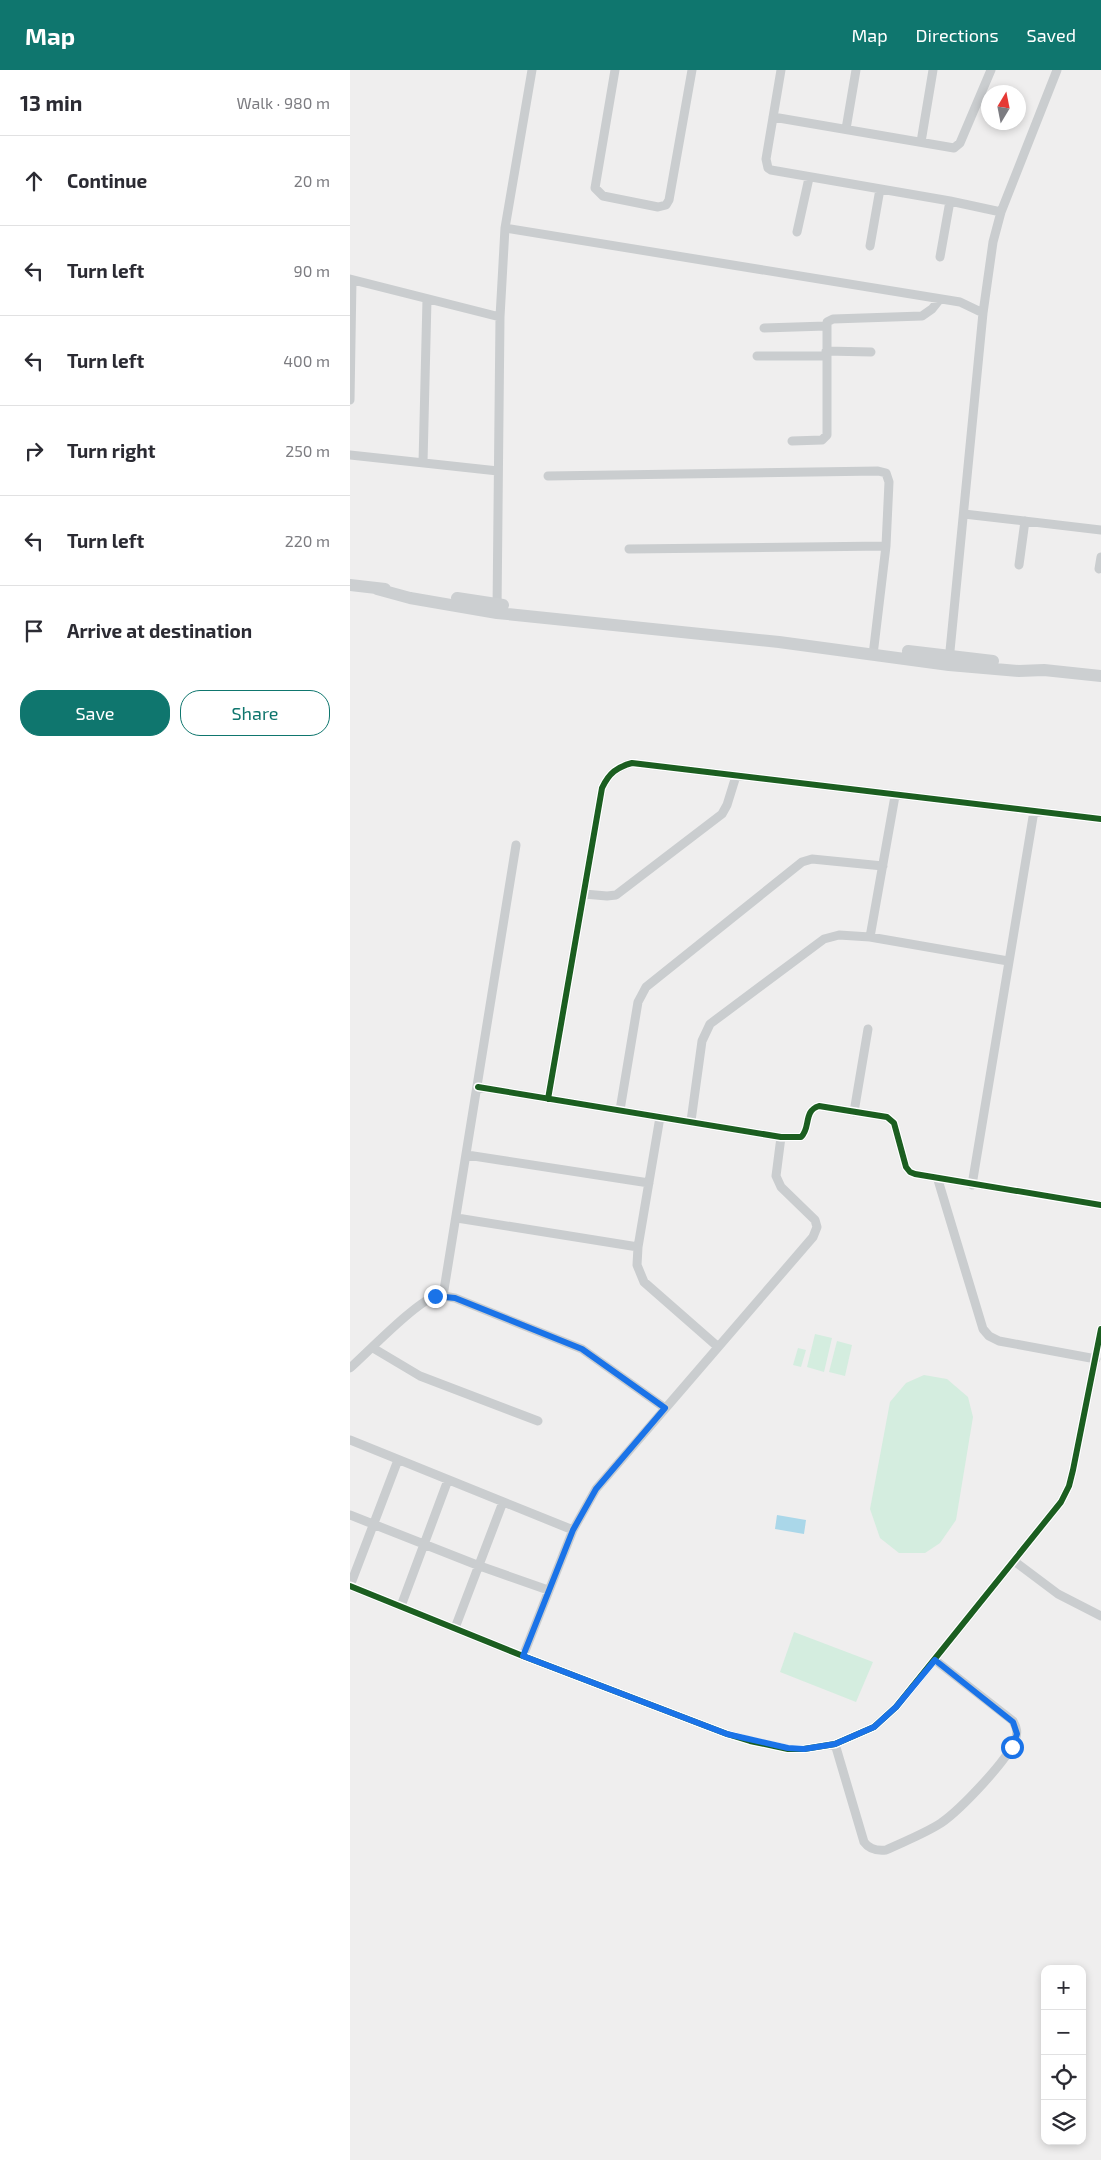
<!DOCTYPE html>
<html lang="en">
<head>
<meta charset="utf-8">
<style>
	body { margin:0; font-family:"Exo 2",sans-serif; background:#f7f7f7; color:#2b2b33 }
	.controls { position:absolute; right:15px; bottom:15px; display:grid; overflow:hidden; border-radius:10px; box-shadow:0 2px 8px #0003 }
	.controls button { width:45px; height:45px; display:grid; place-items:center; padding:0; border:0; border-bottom:1px solid #e1e1e2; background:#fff; color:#2b2b33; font:25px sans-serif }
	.compass { position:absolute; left:631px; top:15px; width:45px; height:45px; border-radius:50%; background:#fff; box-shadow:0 2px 8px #0003; rotate:10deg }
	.stop { position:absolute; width:15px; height:15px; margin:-11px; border:4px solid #1a73e8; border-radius:50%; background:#fff }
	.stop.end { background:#1a73e8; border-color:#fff; box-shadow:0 1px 5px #0008 }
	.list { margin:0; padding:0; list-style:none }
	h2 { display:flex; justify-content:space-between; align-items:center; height:65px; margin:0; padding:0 20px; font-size:21px }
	h2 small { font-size:16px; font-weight:400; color:#7c7c81 }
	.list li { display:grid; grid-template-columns:32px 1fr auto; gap:15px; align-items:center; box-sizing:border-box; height:90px; padding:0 20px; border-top:1px solid #e1e1e2 }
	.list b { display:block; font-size:19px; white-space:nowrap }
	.list em { font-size:16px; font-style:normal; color:#7c7c81 }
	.actions { display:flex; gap:10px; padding:15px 20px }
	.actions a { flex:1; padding:11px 0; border:1px solid #0f766e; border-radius:20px; text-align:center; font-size:18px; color:#0f766e }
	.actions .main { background:#0f766e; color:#fff }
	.icon { flex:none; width:28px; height:28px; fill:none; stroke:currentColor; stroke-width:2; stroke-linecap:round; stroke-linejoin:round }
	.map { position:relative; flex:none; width:751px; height:2090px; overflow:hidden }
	header { display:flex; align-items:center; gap:30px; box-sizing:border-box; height:70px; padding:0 25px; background:#0f766e; color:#fff }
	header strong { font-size:24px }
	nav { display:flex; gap:28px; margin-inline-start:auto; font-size:18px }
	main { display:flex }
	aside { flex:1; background:#fff }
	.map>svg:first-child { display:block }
	.green { fill:#d4eddf }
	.water { fill:#aad7e9 }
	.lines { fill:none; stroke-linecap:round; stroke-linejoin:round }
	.minor { stroke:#cacdcf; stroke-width:9 }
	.secondary { stroke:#cccfd1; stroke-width:12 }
	.cycleway-casing { stroke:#fff; stroke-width:9 }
	.cycleway { stroke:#1b5e20; stroke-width:6 }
	.route { stroke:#1a73e8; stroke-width:6 }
</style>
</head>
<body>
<header>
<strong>Map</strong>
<nav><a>Map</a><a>Directions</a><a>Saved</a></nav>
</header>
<main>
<aside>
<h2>13 min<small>Walk · 980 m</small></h2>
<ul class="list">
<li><svg class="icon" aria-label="ahead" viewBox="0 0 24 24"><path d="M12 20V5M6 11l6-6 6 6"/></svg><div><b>Continue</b></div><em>20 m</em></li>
<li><svg class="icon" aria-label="left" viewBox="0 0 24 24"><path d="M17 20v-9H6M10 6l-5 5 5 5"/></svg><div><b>Turn left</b></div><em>90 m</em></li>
<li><svg class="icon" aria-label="left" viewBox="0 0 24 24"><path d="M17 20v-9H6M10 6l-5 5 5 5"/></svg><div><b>Turn left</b></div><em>400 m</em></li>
<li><svg class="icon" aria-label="right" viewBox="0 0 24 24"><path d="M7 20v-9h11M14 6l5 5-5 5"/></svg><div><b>Turn right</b></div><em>250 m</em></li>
<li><svg class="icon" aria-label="left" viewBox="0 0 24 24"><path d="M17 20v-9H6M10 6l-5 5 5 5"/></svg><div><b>Turn left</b></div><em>220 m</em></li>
<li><svg class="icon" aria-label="arrive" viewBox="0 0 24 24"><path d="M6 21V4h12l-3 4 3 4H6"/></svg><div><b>Arrive at destination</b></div></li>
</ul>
<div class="actions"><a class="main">Save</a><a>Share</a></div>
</aside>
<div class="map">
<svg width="751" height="2090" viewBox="0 0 751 2090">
	<rect width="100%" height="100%" fill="#efeeee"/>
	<path class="green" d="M465 1264 482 1268 474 1302 457 1297Z
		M487 1271 502 1275 495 1306 479 1302Z
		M448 1278 456 1280 451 1297 443 1295Z
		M574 1305 597 1309 618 1327 623 1347 606 1450 590 1473 575 1483H549L530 1468 520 1439 540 1332 556 1313Z
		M444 1562 523 1592 506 1632 430 1602Z"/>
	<path class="water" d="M427 1445 456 1450 454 1464 425 1459Z"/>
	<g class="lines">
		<path class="minor" d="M265 0 245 118 253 126 308 137 316 135 319 130 342 0
			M431 0 416 89 418 98 421 100 600 131 651 142
			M423 47 604 78 610 73 641 0
			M496 59 506 0
			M571 72 583 0
			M155 158 610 232 633 243
			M447 162 459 108
			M520 176 530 119
			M590 187 600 131
			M0 209 150 247
			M414 258 476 256
			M476 281 521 282
			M407 286H476
			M0 330 2 210
			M442 371 472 370 477 365V252L483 249 572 246 582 239 590 229
			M0 385 148 401
			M73 393 77 229
			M198 406 528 401 536 403 539 412 536 476 523 585
			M614 444 751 460
			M279 479 536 476
			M669 495 675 451
			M749 499 751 487
			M147 540 150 247 155 158 182 0
			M599 591 633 243 643 172 651 142 707 0
			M234 824 257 826 266 825 372 744 377 735 386 706
			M520 867 545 726
			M128 1017 431 1067H451C461 1058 453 1041 469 1036L537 1047 544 1053 556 1097 560 1102 565 1104 751 1135
			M198 1029 252 718C259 703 267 697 282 693L751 749
			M270 1040 288 932 296 917 452 792 462 789 533 796
			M504 1042 518 959
			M310 1047 288 1177 287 1195 294 1212 367 1276
			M341 1051 352 971 360 954 474 869 489 865 520 867 658 891
			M117 1085 299 1113
			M588 1110 633 1259 639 1266 649 1271 746 1289
			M622 1115 684 741
			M107 1148 288 1177
			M93 1226 166 775
			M23 1278 70 1306 188 1351
			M0 1298C18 1282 67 1231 86 1226 92 1225 99 1227 105 1228L232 1279 315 1338
			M0 1370 223 1460
			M0 1445 127 1495 198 1520
			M664 1491 708 1524 751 1546
			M0 1516 173 1586 377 1664 400 1671 438 1679H454L485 1674 524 1657 546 1637 711 1432 719 1416 723 1400 751 1259
			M0 1516 48 1390
			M51 1536 98 1410
			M105 1558 153 1432
			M173 1586 223 1460 246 1419 463 1167 467 1157 465 1150 431 1117 426 1106 431 1067
			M485 1674 514 1772C519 1779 527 1781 536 1780 555 1771 574 1764 591 1753 610 1740 658 1690 665 1670 668 1663 667 1658 663 1651L585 1590"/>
		<path class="secondary" d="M0 515 35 519
			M27 519 60 528 147 543 429 572 599 595 669 601 694 600 751 606
			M107 528 153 535
			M558 581 643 591"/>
		<g class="cycleway-casing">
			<path id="cycleway" d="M128 1017 431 1067H451C461 1058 453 1041 469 1036L537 1047 544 1053 556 1097 560 1102 565 1104 751 1135
				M198 1029 252 718C259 703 267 697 282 693L751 749
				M0 1516 173 1586 377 1664 400 1671 438 1679H454L485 1674 524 1657 546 1637 711 1432 719 1416 723 1400 751 1259"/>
		</g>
		<use href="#cycleway" class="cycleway"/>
	</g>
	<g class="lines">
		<path class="route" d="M85 1226 105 1228 232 1279 315 1338 246 1419 223 1460 173 1586 377 1664 438 1678 454 1679 485 1674 524 1657 546 1637 585 1590 663 1652 667 1664 662 1677"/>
	</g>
</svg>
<div class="controls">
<button>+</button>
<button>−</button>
<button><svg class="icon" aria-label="locate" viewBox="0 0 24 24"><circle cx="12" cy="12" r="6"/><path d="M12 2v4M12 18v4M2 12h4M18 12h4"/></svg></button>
<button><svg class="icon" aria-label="layers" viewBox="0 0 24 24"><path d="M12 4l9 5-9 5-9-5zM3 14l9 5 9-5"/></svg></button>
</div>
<svg class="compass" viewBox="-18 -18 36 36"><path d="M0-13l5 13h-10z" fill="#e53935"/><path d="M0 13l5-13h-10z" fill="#7c7c81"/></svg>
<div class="stop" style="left:662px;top:1677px"></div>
<div class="stop end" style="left:85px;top:1226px"></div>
</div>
</main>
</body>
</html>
